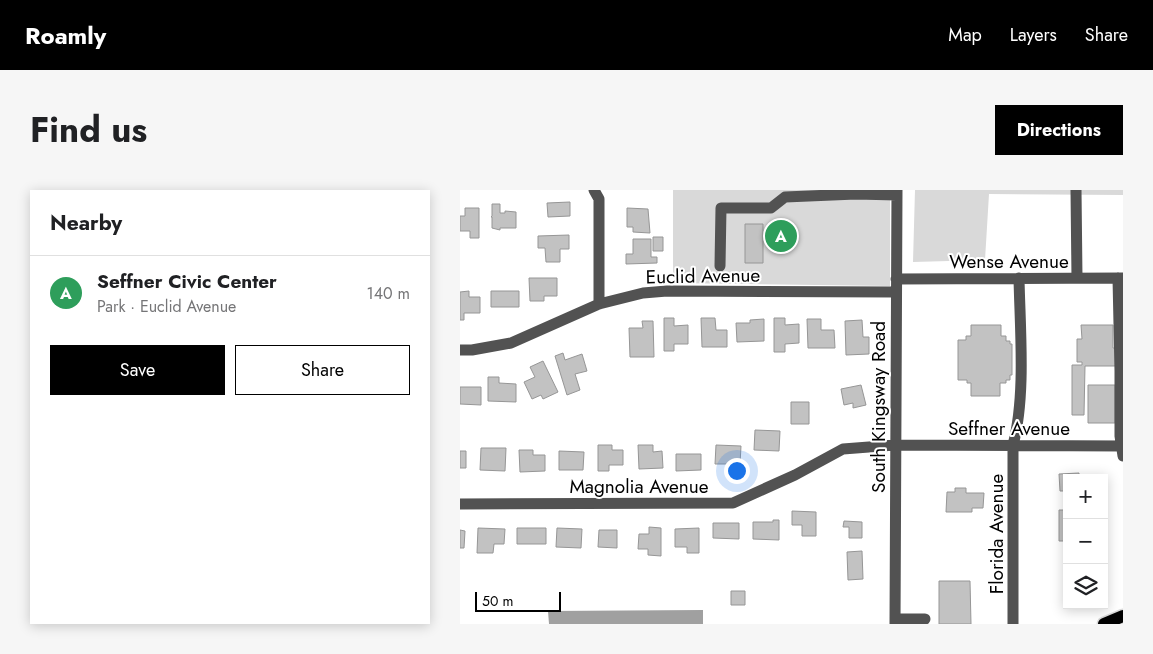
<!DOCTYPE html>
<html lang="en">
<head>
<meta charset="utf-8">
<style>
	body { margin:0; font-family:Jost,sans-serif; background:#f6f6f6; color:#202124 }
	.controls { position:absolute; right:15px; bottom:15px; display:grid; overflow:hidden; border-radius:0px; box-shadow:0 2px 12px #0003 }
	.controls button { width:45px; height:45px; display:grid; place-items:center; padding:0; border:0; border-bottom:1px solid #e0e0e0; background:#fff; color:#202124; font:25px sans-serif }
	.scale { position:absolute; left:15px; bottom:12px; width:86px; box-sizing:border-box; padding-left:5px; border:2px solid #000; border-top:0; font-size:14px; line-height:18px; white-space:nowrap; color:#000; -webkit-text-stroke:4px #fff; paint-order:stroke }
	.you { position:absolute; left:276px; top:280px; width:18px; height:18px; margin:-12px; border:4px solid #fff; border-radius:50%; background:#1a73e8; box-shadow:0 0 0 8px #1a73e833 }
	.badge { display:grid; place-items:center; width:32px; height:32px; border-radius:50%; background:#000; color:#fff; font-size:16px; font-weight:700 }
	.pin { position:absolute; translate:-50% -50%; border:2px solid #fff; box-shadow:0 1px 5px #0006 }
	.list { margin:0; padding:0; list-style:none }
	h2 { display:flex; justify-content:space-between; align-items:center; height:65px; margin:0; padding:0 20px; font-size:21px }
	h2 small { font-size:16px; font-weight:400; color:#757577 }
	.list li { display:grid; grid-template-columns:32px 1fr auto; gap:15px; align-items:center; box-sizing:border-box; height:75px; padding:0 20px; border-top:1px solid #e0e0e0 }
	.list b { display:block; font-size:19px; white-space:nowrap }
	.list p { margin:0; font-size:16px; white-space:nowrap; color:#757577 }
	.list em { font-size:16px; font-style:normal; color:#757577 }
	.actions { display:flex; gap:10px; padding:15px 20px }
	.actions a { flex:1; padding:11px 0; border:1px solid #000; border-radius:0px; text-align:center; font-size:18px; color:#000 }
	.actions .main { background:#000; color:#fff }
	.icon { flex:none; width:28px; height:28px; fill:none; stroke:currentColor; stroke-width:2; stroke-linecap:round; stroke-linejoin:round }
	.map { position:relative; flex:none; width:663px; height:434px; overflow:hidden; border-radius:0px }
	header { display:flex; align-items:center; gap:30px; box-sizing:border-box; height:70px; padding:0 25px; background:#000; color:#fff }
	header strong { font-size:24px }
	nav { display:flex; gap:28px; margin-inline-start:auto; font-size:18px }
	.intro { display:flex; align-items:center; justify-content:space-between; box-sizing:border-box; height:120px; padding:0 30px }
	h1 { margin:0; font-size:35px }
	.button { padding:12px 22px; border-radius:0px; background:#000; color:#fff; font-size:18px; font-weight:700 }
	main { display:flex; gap:30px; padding:0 30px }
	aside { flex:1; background:#fff; border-radius:0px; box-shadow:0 2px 12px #0003 }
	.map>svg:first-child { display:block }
	.green { fill:#d9d9d9 }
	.water { fill:#a0a0a0 }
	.building { fill:#c2c2c2; stroke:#969696 }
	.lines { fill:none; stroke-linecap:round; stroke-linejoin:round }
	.major-casing { stroke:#dbdbdb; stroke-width:15 }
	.minor { stroke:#525252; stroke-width:11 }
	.major { stroke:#000; stroke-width:12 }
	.labels { text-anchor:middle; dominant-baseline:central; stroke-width:4; stroke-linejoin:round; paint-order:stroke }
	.street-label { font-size:19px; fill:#000; stroke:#fff }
</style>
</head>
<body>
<header>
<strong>Roamly</strong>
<nav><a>Map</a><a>Layers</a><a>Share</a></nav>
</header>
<div class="intro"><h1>Find us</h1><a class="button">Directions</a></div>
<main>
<aside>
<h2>Nearby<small></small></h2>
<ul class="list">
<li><span class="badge" style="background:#2e9e5b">A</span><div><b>Seffner Civic Center</b><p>Park · Euclid Avenue</p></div><em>140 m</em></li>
</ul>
<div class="actions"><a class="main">Save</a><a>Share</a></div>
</aside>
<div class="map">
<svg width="663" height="434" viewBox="0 0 663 434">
	<rect width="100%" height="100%" fill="#fff"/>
	<path class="green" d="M213 0H430V96L213 93Z
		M455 0H663V5L529 4 525 70 453 72Z"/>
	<path class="water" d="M243 420V434H89L88 421Z"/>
	<path class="building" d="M110 12V26L88 27 87 13Z
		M32 14H40V23H45V21L56 22V38H40V40L32 38V27H31L32 26Z
		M5 18H19V48H10V41H0V26H5Z
		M167 18 188 19 190 43 173 42V37H167Z
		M285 34H303V73H285Z
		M109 45V59H100V72H86L85 58H78V46Z
		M193 47H203V61H193Z
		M173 49H191V67H197V73L166 74V64H173Z
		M69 88H97V106H84V111H70Z
		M9 101V107H20V123H4V130H0V102Z
		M31 101H59V117H31Z
		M204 128H214V136L228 135V154H214V161H204Z
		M241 128H255L256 140H267V157H242Z
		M314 128H325V135L339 134V153L325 154V162H314Z
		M304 129V151L277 152 276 133H290V130Z
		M347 129H361V140H374L375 158H348Z
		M402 130 403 147H409V164L386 165 385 131Z
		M182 131H193L194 167H170L169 138H183Z
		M511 135H541V146H546V151H550V154H552V185H550V190H546V193H540V206H511V193H507V190H498V150H506V146H511Z
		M621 135H653V158H656V176H625L624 225H612V175H622V172H617V149H622Z
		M103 163 105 170 122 164 127 181 115 184 120 200 107 205 95 166Z
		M83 171 98 202 83 209 81 205 72 209 64 192 75 187 70 177Z
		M28 187H39V193L56 194V212L28 211Z
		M401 195 406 215 393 218V213L384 215 381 199Z
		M628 195H655V233H628Z
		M0 197H21V215L0 214Z
		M331 212H349V234H331Z
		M295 240 320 241 319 261 294 260Z
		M138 255H152V260H163V275H149V281H138Z
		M178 255H193V262L202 261 203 278 179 279Z
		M256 255 281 256 280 274H255Z
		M21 258H46L45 281 20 280Z
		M59 260H73V265H85V281L60 282Z
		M0 261H6V278H0Z
		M99 261 124 262 123 280H99Z
		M216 264H241V280L216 281Z
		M619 283V288H607V301H600L599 284Z
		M495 298H506V303H524L523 318H512V322H486L487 302H495Z
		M599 320H607V351H599Z
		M332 321 356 322V346H342V335H332Z
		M313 330H319V350L293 349V332H313Z
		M384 331 402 332V348H389V337H383Z
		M253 333H279V349L253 348Z
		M189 337 201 338V366L188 365V359H178L179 344H189Z
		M18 338 45 339 44 354H34L33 363H17Z
		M57 338H86V354H57Z
		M97 338 122 339 121 358 96 357Z
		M239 338V363H227V357H215V339Z
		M0 340 5 341 4 358H0Z
		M139 340H157V358L138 357Z
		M402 361 403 389 388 390 387 362Z
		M479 391H510L511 434H479Z
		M271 401H285V415H271Z"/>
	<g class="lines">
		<g class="major-casing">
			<path id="major" d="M644 434 663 426"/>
		</g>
		<path class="minor" d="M134 0 139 9V114
			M616 0 617 88
			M260 76 261 18H311L325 7 396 4 437 5
			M658 88 660 181V246L663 266
			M436 89 663 88
			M0 160H12L51 153 139 114 183 103 207 101 436 102
			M0 314 273 313 335 285 383 259 435 255 663 256
			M435 429H465
			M435 434 437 0
			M553 434V255C566 206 560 139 559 88"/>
		<use href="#major" class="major"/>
	</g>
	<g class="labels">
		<g class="street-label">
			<text x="549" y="71">Wense Avenue</text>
			<text transform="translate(243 86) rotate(-1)">Euclid Avenue</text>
			<text transform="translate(418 217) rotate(-90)">South Kingsway Road</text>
			<text x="549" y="238">Seffner Avenue</text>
			<text x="179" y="296">Magnolia Avenue</text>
			<text transform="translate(536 344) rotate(-90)">Florida Avenue</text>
		</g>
	</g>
</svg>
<div class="controls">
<button>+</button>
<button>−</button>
<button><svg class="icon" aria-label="layers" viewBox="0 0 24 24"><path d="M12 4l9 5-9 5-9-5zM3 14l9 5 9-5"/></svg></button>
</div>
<div class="scale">50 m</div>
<div class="you"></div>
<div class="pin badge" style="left:321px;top:46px;background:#2e9e5b">A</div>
</div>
</main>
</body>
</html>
